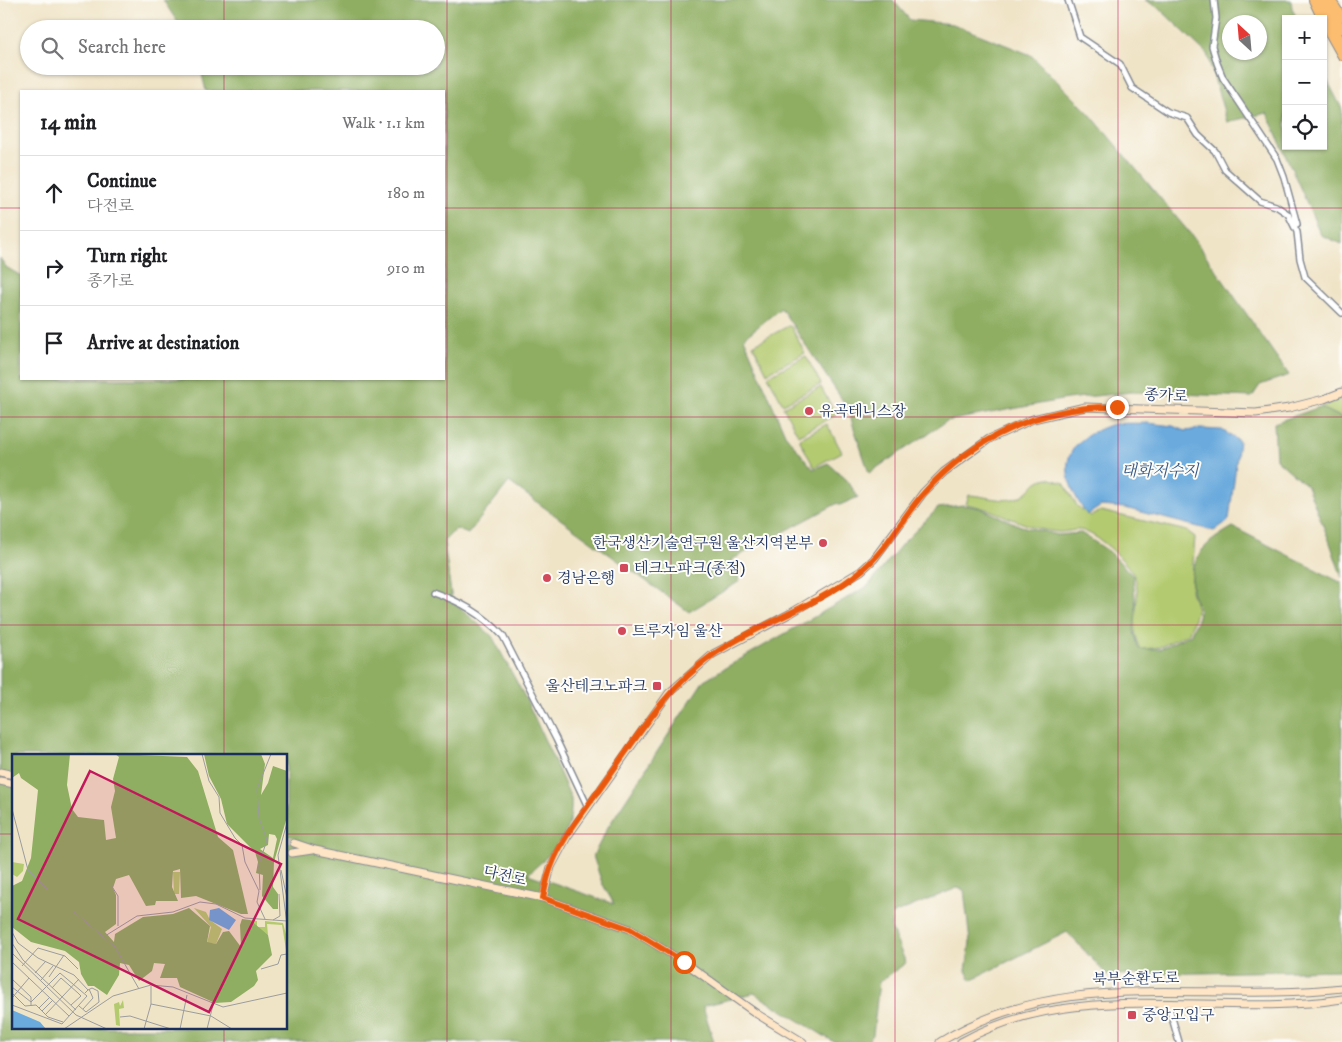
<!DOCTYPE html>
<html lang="en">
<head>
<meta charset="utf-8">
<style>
	body { margin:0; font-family:"IM FELL DW Pica","Noto Serif KR",serif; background:#f6f6f6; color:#202124 }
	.controls { position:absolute; right:15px; top:15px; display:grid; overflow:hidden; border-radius:0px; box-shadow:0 1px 4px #0004 }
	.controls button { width:45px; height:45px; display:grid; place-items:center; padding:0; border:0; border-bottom:1px solid #e0e0e0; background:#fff; color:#202124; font:25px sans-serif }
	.compass { position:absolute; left:1222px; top:15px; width:45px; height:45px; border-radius:50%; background:#fff; box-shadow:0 1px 4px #0004; rotate:334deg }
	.stop { position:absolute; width:15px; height:15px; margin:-11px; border:4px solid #ea580c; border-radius:50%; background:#fff }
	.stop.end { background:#ea580c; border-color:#fff; box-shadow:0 1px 5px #0008 }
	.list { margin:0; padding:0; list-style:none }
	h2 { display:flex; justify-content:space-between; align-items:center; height:65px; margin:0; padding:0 20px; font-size:21px }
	h2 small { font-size:16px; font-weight:400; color:#757577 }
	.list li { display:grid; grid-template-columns:32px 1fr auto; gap:15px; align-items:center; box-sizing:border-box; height:75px; padding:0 20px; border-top:1px solid #e0e0e0 }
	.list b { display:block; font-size:19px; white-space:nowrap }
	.list p { margin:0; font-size:16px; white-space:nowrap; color:#757577 }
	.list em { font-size:16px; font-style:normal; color:#757577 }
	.icon { flex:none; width:28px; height:28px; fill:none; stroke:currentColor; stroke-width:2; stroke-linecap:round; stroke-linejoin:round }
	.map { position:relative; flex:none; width:1342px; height:1042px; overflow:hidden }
	.search { position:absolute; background:#fff; box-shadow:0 1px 4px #0004; left:20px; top:20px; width:425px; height:55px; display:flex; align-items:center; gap:12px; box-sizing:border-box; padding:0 18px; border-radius:28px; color:#757577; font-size:19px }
	.panel { position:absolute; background:#fff; box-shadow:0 1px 4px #0004; left:20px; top:90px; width:425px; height:290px; border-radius:0px }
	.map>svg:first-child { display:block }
	.green { fill:#b4ca6f; stroke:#687c66 }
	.forest { fill:#8fae62; stroke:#556e60; fill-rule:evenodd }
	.water { fill:#6aaadd; stroke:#426c9e }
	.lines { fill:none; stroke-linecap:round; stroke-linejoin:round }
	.secondary-tunnel { stroke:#c5c0b2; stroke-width:7; stroke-dasharray:7 3.5; stroke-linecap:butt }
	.minor-casing { stroke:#868a92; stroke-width:8 }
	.secondary-casing { stroke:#868a92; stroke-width:9 }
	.trunk-casing { stroke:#868a92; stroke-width:10 }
	.minor { stroke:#fff; stroke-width:5 }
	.secondary { stroke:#fee5c5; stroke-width:7 }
	.trunk { stroke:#fcbd6f; stroke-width:8 }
	.route { stroke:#ea580c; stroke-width:6 }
	.grid { fill:none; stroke:#c2185b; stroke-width:1; stroke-opacity:0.55 }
	.poi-dot { fill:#d1495b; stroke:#fdfcf7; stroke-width:2 }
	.labels { text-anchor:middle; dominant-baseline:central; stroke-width:4; stroke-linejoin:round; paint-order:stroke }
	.street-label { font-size:15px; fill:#1b2f5e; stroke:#fdfcf7 }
	.poi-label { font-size:15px; fill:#1b2f5e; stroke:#fdfcf7; text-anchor:start }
	.water-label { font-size:16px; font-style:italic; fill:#375a8a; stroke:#fdfcf7 }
	.inset-road { fill:none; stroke:#9b9c9d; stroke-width:1 }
	.view { fill:#c2185b; fill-opacity:0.15; stroke:#c2185b; stroke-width:2.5 }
	.inset-edge { fill:none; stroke:#1b2f5e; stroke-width:2.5 }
</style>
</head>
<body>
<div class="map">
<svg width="1342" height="1042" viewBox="0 0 1342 1042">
	<rect width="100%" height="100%" fill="#fdfcf7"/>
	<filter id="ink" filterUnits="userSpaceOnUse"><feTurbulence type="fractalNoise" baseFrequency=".02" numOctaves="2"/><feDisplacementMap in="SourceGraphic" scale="10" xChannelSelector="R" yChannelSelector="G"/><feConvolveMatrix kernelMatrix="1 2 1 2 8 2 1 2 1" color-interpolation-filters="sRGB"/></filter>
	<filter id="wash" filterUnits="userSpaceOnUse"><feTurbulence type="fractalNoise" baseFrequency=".0096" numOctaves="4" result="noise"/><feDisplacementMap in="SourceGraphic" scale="20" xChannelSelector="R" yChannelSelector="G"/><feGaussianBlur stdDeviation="1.12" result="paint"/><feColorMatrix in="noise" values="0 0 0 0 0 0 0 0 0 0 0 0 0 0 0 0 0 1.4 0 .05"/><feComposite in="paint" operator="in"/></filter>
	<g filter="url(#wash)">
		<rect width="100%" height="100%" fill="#f0e4c7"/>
		<path class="green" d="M790 325 805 353 767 373 753 345Z
			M806 356 821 384 783 404 768 376Z
			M821 387 836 415 798 435 783 407Z
			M1342 398V418L1320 407Z
			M827 424 842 452 814 467 799 439Z
			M1048 478 1064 483 1077 506 1091 516 1101 511 1187 531 1195 537 1191 591 1197 609 1189 633 1160 647 1140 650C1139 644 1136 637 1135 631 1133 614 1142 590 1133 574 1123 558 1102 538 1084 531 1075 528 1066 533 1057 532 1025 529 998 509 966 504L969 495C989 496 1008 506 1026 493 1036 485 1033 481 1048 478Z"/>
		<path class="forest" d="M163 0H893L910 20 953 24 1031 55 1089 113 1193 237 1289 375 1260 385 1252 397 1132 392 1067 399 947 421 869 473 847 407 781 308 744 338 785 434 813 469 828 463 847 480 858 497 840 505 838 503 731 560 740 581 689 612 509 482 468 534 456 529 444 541 452 601 492 636 527 701 571 798C574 834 553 852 528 874L614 904 602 883 593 856 608 827 704 680 868 586 902 544 938 508 963 505 980 508 1021 526 1058 535 1081 533 1110 552 1133 576 1136 611 1134 632 1139 649H1160L1191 634C1193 627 1198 619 1199 612 1199 605 1193 597 1192 590 1190 555 1205 543 1233 527L1342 583V970L1107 975 1067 932 971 980 966 971 970 942 964 890 957 888 893 914 891 928 906 963 879 982 873 1035 867 1042H834L754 993 703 1006 714 1042H0V258L6 267 21 276V379H444V91H206L200 66H436V29H182ZM14 756H286V1028H14Z
			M1145 0H1291L1292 8 1297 19H1286V146H1323V72L1342 109V244L1321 235 1267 113 1227 122 1207 54 1159 8ZM1230 22H1260V52H1230Z
			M1320 407 1342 418V578L1329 540 1307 486 1276 459 1274 423Z"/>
		<path class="water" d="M1148 423 1173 426 1185 431 1200 429 1222 430 1239 441 1229 520 1214 531 1125 508 1101 506 1087 515C1059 474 1057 444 1110 425 1121 422 1137 424 1148 423Z"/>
	</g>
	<g filter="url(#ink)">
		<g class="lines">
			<path class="secondary-tunnel" d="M286 841 294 843"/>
			<g class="minor-casing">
				<path id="minor" d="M1068 0 1080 37 1120 64 1132 88 1168 112 1187 118 1198 135 1215 151 1225 170 1260 201 1276 206 1288 214 1297 232 1300 259 1305 277 1342 313
					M1214 0 1216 18 1212 46 1217 63 1223 78 1277 159 1284 177 1297 224
					M433 592C461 602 483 614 503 636L556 739 588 807
					M1168 1004 1179 1042"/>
			</g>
			<g class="secondary-casing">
				<path id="secondary" d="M0 772 14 775
					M0 781 14 784
					M294 843 315 850 543 898 630 929 684 962 757 1014 803 1042
					M292 853 312 850
					M543 898 551 867 567 837 669 693 713 654 791 613 861 571 874 559 923 493 944 472 989 439 1033 419 1085 407 1256 413 1289 408 1324 399 1342 392
					M940 1042C1067 964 1203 1004 1342 988
					M961 1042C1078 976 1216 1019 1342 999"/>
			</g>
			<g class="trunk-casing">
				<path id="trunk" d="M1313 0 1322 19
					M1319 0 1342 43
					M1326 0 1342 29
					M1331 0 1342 17
					M1323 22 1342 56"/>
			</g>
			<use href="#minor" class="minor"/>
			<use href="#secondary" class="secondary"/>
			<use href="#trunk" class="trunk"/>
		</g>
	</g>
	<g class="lines" filter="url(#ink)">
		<path class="route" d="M684 962 630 929 543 898C545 888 547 877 551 867 561 839 582 814 599 790 633 743 665 688 714 654 760 622 818 607 862 570 888 549 902 517 924 493 973 437 1042 405 1117 407"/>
	</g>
	<path class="grid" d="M224 0V29M447 0V1042M671 0V1042M895 0V1042M1118 0V1042M224 66V91M0 208H21M444 208H1342M224 379V756M0 417H1342M0 625H1342M0 834H14M286 834H1342M224 1028V1042"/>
	<g class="poi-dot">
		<circle cx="809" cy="411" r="5"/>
		<circle cx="823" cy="543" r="5"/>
		<rect x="619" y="563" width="10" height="10" rx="2.5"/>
		<circle cx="547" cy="578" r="5"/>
		<circle cx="622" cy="631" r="5"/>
		<rect x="652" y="681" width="10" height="10" rx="2.5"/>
		<rect x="1127" y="1010" width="10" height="10" rx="2.5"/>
	</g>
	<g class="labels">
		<g class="street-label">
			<text transform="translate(1166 396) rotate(3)">종가로</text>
			<text transform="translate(505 876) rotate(13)">다전로</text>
			<text transform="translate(1136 979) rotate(-1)">북부순환도로</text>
		</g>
		<g class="poi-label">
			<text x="819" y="411">유곡테니스장</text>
			<text x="813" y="543" text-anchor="end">한국생산기술연구원 울산지역본부</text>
			<text x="634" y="568">테크노파크(종점)</text>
			<text x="557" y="578">경남은행</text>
			<text x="632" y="631">트루자임 울산</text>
			<text x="647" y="686" text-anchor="end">울산테크노파크</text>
			<text x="1142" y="1015">중앙고입구</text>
		</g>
		<g class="water-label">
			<text x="1160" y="471">태화저수지</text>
		</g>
	</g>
	<g transform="translate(12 754)">
		<rect width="275" height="275" fill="#f0e4c7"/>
		<path d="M0 100V108L12 110 11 117 5 123 0 120ZM161 118H168L167 140H162ZM182 154 194 158 198 166 210 175 204 190 195 189 199 173ZM238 166 245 167V173H253V167L271 169 275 184V202L270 171 255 170 256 181 244 174ZM111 246 112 254 107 255 108 272 104 271 102 250 107 248 108 252Z" fill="#b4ca6f"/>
		<path d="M0 0H58L55 31 60 55 66 63 92 66 94 86 104 84 99 53 103 37 101 25 107 3 103 0 175 3 186 17 206 83 221 96 236 160H229L184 142 169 144 168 115 161 117 160 133 166 147H144L143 151 134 152 117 121 104 125 101 134 104 141V170L93 178 102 188 103 180 131 163 161 160 177 154 198 172 195 188 204 190 211 178 217 177 229 193 228 171 230 165 238 166 256 181 260 201 244 217 246 226 242 232 219 248 203 249 168 233 165 224H148L153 210 142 209 140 217 127 227 117 211 108 209 107 221 95 241 82 232H76L69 220 67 208 53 197 19 188 0 173V132L10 127 19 104 26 36 9 24 7 19 0 24ZM192 0H249L253 10 249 41 256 29 261 12 275 17V63L262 108 261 133 266 140V155H261L250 142 251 121 244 119 246 108 243 98 215 70 209 45 197 22ZM257 80 263 81 265 85 261 104 248 95 256 91Z" fill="#8fae62" fill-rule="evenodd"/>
		<path d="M207 154 224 166 217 176 197 166 198 156ZM0 256 28 268 34 275H0Z" fill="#6aaadd"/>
		<path class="inset-road" d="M190 0 197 27 207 43 208 59 223 84 230 91 233 108 247 137 245 148 253 165M0 55 16 116 36 136M275 69 266 101 275 170M269 116 275 144M99 131 106 142V172M248 136 247 110 255 86 247 64 245 35 259 0M61 157 103 193 127 235M261 166 268 162 267 140M0 178 6 189 26 204 62 221 76 236 73 239M93 182 125 162 161 158 188 148 204 150 233 164 275 167M0 189 11 206 64 256M0 199 64 261 95 275M0 208 57 262M10 212 26 194 53 202 66 215M249 215 266 210 269 201 275 200M23 219 34 207M37 223 52 201M0 225 19 243V252M29 226 41 212M0 233 19 248 48 219 75 242 50 270 0 251M40 234 49 224 66 239 69 242 59 251M0 239 13 252 24 251 36 263 51 268M0 244 17 224M139 250 199 262 220 275M67 252 74 258 87 248 86 237 80 234 76 236M27 254 38 243M71 255 81 244 77 235M30 257 41 246M34 260 67 225M108 263 118 262 159 275M52 275 101 242 139 231 161 233 211 253 275 239M132 275 139 250V232M168 275 175 241M195 275 201 251"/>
		<path class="view" d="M78 17 269 110 197 258 6 165Z"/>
		<rect width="275" height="275" class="inset-edge"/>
	</g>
</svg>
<div class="controls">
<button>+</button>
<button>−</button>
<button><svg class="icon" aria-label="locate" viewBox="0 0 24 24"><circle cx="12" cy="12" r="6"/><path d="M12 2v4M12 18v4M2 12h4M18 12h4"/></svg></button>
</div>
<svg class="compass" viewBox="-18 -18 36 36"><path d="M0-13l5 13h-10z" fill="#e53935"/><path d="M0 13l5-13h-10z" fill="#757577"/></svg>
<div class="stop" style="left:684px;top:962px"></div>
<div class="stop end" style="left:1117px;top:407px"></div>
<div class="search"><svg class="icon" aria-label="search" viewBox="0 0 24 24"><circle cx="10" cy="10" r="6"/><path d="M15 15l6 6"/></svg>Search here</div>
<section class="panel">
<h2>14 min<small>Walk · 1.1 km</small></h2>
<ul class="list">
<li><svg class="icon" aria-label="ahead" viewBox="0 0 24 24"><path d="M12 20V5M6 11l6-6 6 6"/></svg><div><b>Continue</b><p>다전로</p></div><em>180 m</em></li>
<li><svg class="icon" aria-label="right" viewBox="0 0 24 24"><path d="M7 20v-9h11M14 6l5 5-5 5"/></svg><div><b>Turn right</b><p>종가로</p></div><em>910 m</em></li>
<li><svg class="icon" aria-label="arrive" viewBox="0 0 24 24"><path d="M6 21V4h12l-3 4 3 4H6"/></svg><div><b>Arrive at destination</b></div></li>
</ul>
</section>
</div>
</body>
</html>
